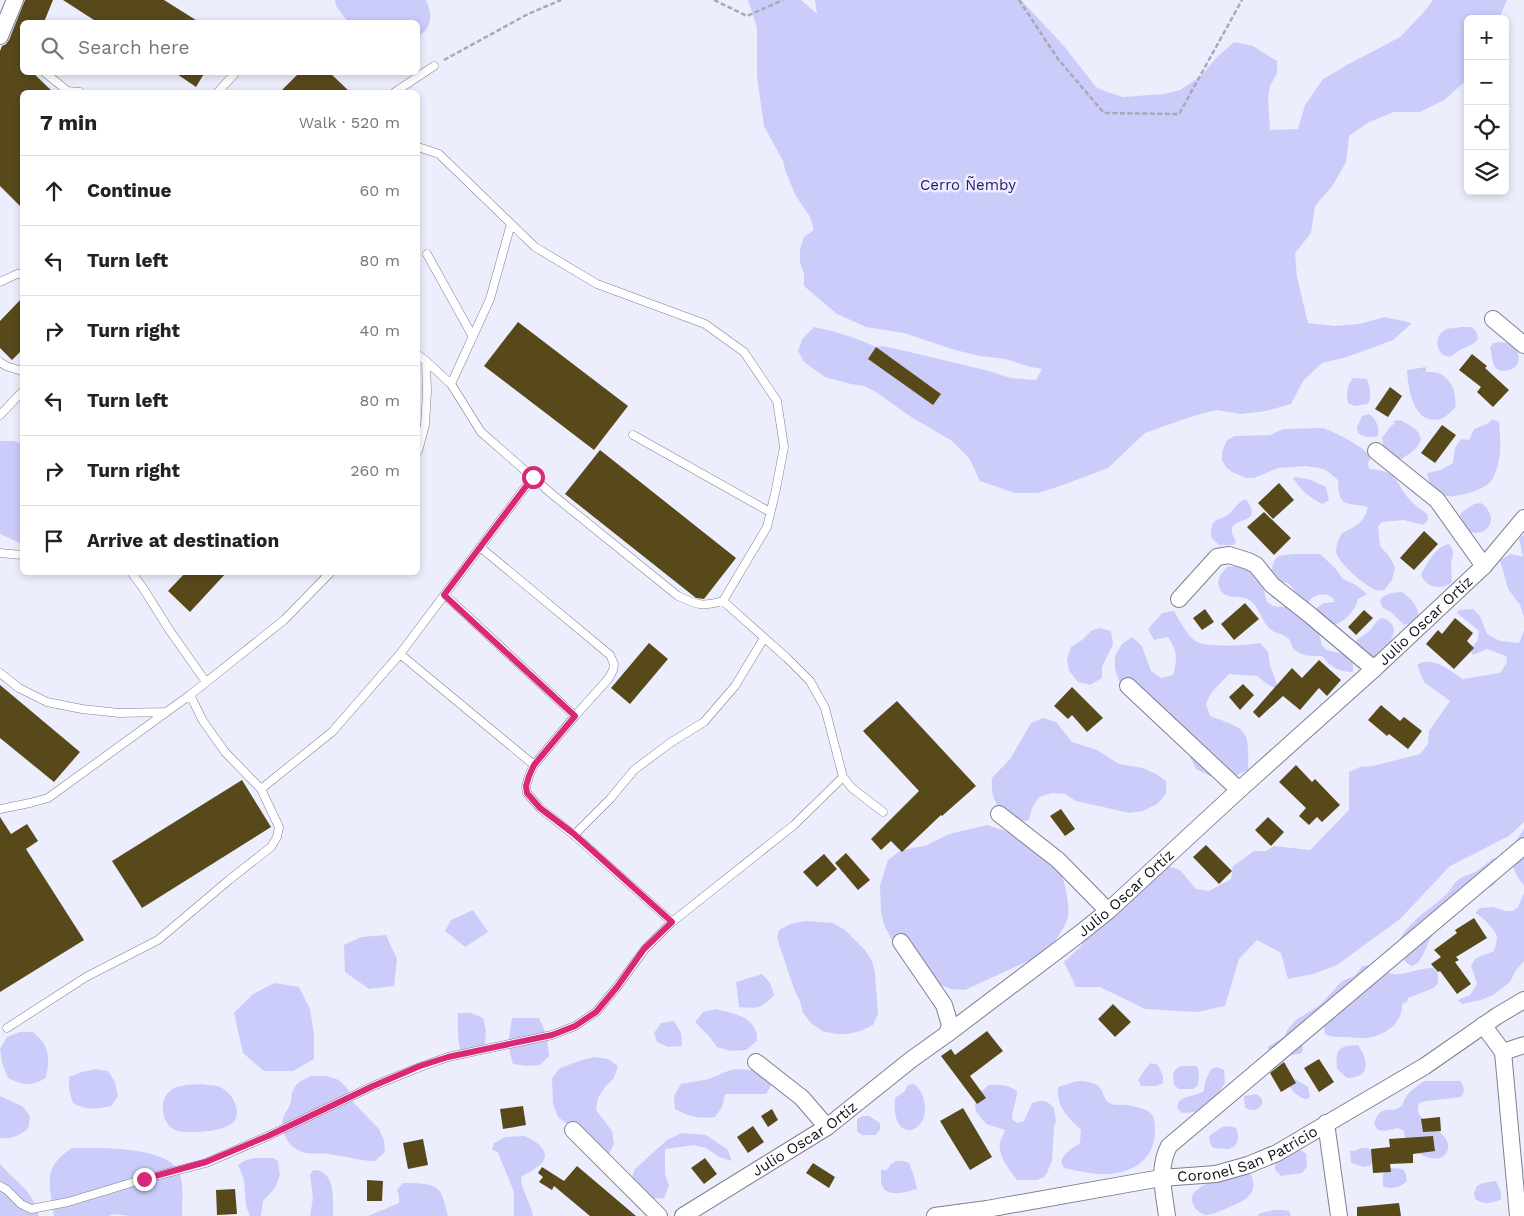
<!DOCTYPE html>
<html lang="en">
<head>
<meta charset="utf-8">
<style>
	body { margin:0; font-family:"Work Sans",sans-serif; background:#f2f2f2; color:#222 }
	.controls { position:absolute; right:15px; top:15px; display:grid; overflow:hidden; border-radius:8px; box-shadow:0 2px 8px #0003 }
	.controls button { width:45px; height:45px; display:grid; place-items:center; padding:0; border:0; border-bottom:1px solid #e0e0e0; background:#fff; color:#222; font:25px sans-serif }
	.stop { position:absolute; width:15px; height:15px; margin:-11px; border:4px solid #db2777; border-radius:50%; background:#fff }
	.stop.end { background:#db2777; border-color:#fff; box-shadow:0 1px 5px #0008 }
	.list { margin:0; padding:0; list-style:none }
	h2 { display:flex; justify-content:space-between; align-items:center; height:65px; margin:0; padding:0 20px; font-size:21px }
	h2 small { font-size:16px; font-weight:400; color:#767676 }
	.list li { display:grid; grid-template-columns:32px 1fr auto; gap:15px; align-items:center; box-sizing:border-box; height:70px; padding:0 20px; border-top:1px solid #e0e0e0 }
	.list b { display:block; font-size:19px; white-space:nowrap }
	.list em { font-size:16px; font-style:normal; color:#767676 }
	.icon { flex:none; width:28px; height:28px; fill:none; stroke:currentColor; stroke-width:2; stroke-linecap:round; stroke-linejoin:round }
	.map { position:relative; flex:none; width:1524px; height:1216px; overflow:hidden }
	.search { position:absolute; background:#fff; box-shadow:0 2px 8px #0003; left:20px; top:20px; width:400px; height:55px; display:flex; align-items:center; gap:12px; box-sizing:border-box; padding:0 18px; border-radius:8px; color:#767676; font-size:19px }
	.panel { position:absolute; background:#fff; box-shadow:0 2px 8px #0003; left:20px; top:90px; width:400px; height:485px; border-radius:8px }
	.map>svg:first-child { display:block }
	.green { fill:#ccccfb }
	.building { fill:#58491b }
	.lines { fill:none; stroke-linecap:round; stroke-linejoin:round }
	.lane-casing { stroke:#7f7f90; stroke-width:9 }
	.street-casing { stroke:#7f7f90; stroke-width:18 }
	.path { stroke:#a9a9b6; stroke-width:2.5; stroke-dasharray:5 2.5; stroke-linecap:butt }
	.lane { stroke:#fff; stroke-width:8 }
	.street { stroke:#fff; stroke-width:16 }
	.route { stroke:#db2777; stroke-width:6 }
	.labels { text-anchor:middle; dominant-baseline:central; stroke-width:5; stroke-linejoin:round; paint-order:stroke }
	.park-label { font-size:15px; fill:#2c166f; stroke:#edeefd }
	.street-label { font-size:15px; fill:#0e0e15; stroke:#edeefd }
</style>
</head>
<body>
<div class="map">
<svg width="1524" height="1216" viewBox="0 0 1524 1216">
	<rect width="100%" height="100%" fill="#edeefd"/>
	<path class="green" d="M335 0H426C432 13 433 29 418 36V22H348L336 6Z
		M748 0H801L817 14 815 0H1021L1064 46 1096 87 1107 92 1123 97 1164 94 1180 90 1201 76 1216 58 1234 42 1253 46 1277 61V73L1270 86 1268 99 1270 130 1298 129 1305 105 1323 79 1347 65 1400 37 1424 12 1433 0H1507L1499 19H1468V79L1444 100 1420 112H1394L1369 122 1349 136 1346 162 1333 185 1315 206 1311 233 1295 253 1297 277 1308 323 1335 326 1359 324 1385 317 1412 323 1393 340 1347 357 1322 363 1303 381 1291 404 1266 411 1241 414 1217 410 1193 416 1145 433 1108 468 1063 485 1038 493H1015L980 481 969 458 952 441 908 415 876 392 864 386 851 384 825 377 804 362 798 351 802 339 814 327C835 331 857 338 876 347L881 346 893 348 985 370 1011 378 1036 380 1042 369 1031 367 1005 359 980 356 955 350 904 333 866 327 837 314 804 286V274L800 262V249L804 237 814 230 810 217 796 196 786 173 783 161 764 126 757 77V28Z
		M1460 327H1472L1477 333 1478 339 1473 344 1460 350 1450 357C1448 357 1443 355 1442 354 1435 347 1436 334 1445 330 1450 327 1455 329 1460 327Z
		M1501 342C1524 344 1524 370 1505 371 1501 371 1497 370 1495 367 1492 363 1492 353 1490 348L1493 343Z
		M1426 367V372C1447 370 1458 388 1455 408 1451 411 1447 416 1443 418 1414 429 1408 388 1407 370Z
		M1353 378 1367 379C1370 388 1372 395 1368 404L1354 406 1348 403C1346 393 1347 386 1353 378Z
		M1369 414C1377 420 1379 426 1378 436 1370 438 1365 438 1358 433L1357 427 1362 416Z
		M1492 419 1499 422C1501 442 1502 462 1492 480 1486 490 1452 500 1441 495 1433 491 1428 482 1427 473L1441 470 1453 463C1454 453 1454 445 1462 439L1469 440 1474 429 1487 424Z
		M1400 420C1430 434 1425 445 1400 460L1384 451 1382 438 1390 427 1395 423 1393 421Z
		M1323 428C1335 432 1364 447 1371 457L1368 463 1369 469C1401 471 1393 482 1411 501 1416 506 1422 510 1427 514L1428 520 1423 525 1404 520 1382 522 1378 527 1380 546 1389 556 1395 567 1392 580 1384 590C1381 590 1378 591 1376 590 1366 587 1338 563 1336 552 1336 546 1338 539 1342 533 1355 527 1364 523 1368 507 1346 502 1338 508 1338 480L1326 470 1319 468 1306 466 1278 468 1254 478H1246L1232 472 1226 467 1222 460V452L1227 440 1235 436 1270 435 1283 429Z
		M0 441H14L22 444V544L0 534Z
		M1295 477 1308 479 1326 487 1329 500 1323 504C1309 498 1301 490 1293 478Z
		M1246 499 1251 507 1252 514C1248 522 1238 519 1232 527V533L1236 542 1233 545H1219L1211 537C1211 513 1220 523 1230 513 1236 507 1238 502 1246 499Z
		M1481 503C1491 510 1496 523 1484 531 1478 534 1470 532 1463 532L1459 519 1461 513 1474 504Z
		M1524 535V617L1520 605 1508 589 1500 560 1511 554 1523 557 1519 538Z
		M1449 544C1456 554 1452 555 1451 564 1451 570 1452 576 1452 582 1442 591 1425 588 1421 574 1428 563 1435 546 1449 544Z
		M1293 554H1320L1335 568 1343 579 1356 585 1367 594 1358 599C1356 610 1344 623 1333 625L1317 612V608L1323 603 1335 602C1329 591 1317 593 1309 601L1311 614 1317 626 1322 645 1326 650C1340 653 1355 653 1353 672 1338 672 1331 667 1322 656 1312 656 1300 657 1293 648 1290 643 1291 639 1285 636 1279 633 1273 633 1268 627 1261 619 1260 609 1252 602 1242 592 1225 603 1219 587 1216 579 1222 573 1227 567 1239 565 1247 567 1256 576 1258 578 1262 581 1264 584 1265 588 1264 592 1265 596 1268 609 1282 607 1292 606L1295 594 1293 588 1288 583 1281 582 1270 574 1274 561 1278 556Z
		M1402 592C1411 598 1420 607 1418 619L1413 623 1404 625 1391 612 1382 607 1380 601 1382 597 1391 593Z
		M1473 609 1480 616 1487 634 1500 641 1519 643 1524 630V822L1509 836 1450 866 1400 919 1337 965 1313 974 1288 979 1281 953 1257 940 1239 959 1225 1006 1197 1012 1145 1009 1100 987H1076L1064 962 1082 945 1083 936 1168 866 1180 870 1196 889 1209 891 1231 879 1233 866 1254 851H1266L1274 846 1310 850 1349 810V772L1360 767 1373 766 1420 754 1428 744 1429 731 1450 701 1424 682 1417 665C1432 654 1450 671 1463 679L1500 673 1507 662 1506 656 1487 649 1473 655 1470 650 1478 640 1479 631 1457 613 1459 610Z
		M1174 611C1180 621 1185 632 1194 640 1205 649 1246 645 1260 643L1268 652 1270 665 1279 690 1267 684 1257 676 1229 674 1211 693 1206 704 1210 716C1248 730 1249 728 1248 770L1235 776H1210L1196 769 1190 757 1187 744 1128 691 1119 681 1115 669V656L1122 644 1132 637 1142 646 1151 671 1161 678 1173 675C1178 658 1177 652 1168 637L1154 640 1148 629 1162 613Z
		M1382 618C1401 623 1394 641 1382 649L1380 655 1374 659 1359 651 1356 641C1360 636 1366 635 1370 630 1376 625 1373 622 1382 618Z
		M1099 628 1111 631 1113 644 1102 667V678L1090 685 1078 682 1069 671 1067 659 1071 647 1082 640 1091 631Z
		M1043 718 1056 722 1072 742 1097 750 1119 764 1143 768 1156 774 1166 781V794L1157 804 1143 811 1130 813 1076 801 1065 794 1052 793 1039 797 1032 808 1029 820 1015 823C998 811 990 799 992 778L1010 759 1031 723Z
		M987 825C1008 832 1032 838 1050 852 1061 862 1071 903 1068 917 1065 928 1053 944 1046 953L965 990 951 989 926 979 903 961 884 925 881 912 880 886 888 860 900 851 927 845 949 834Z
		M1524 829V885C1516 877 1511 864 1509 852Z
		M1493 858 1499 860 1501 873 1494 885 1481 891 1435 931 1428 943 1427 947 1420 960 1418 963 1412 966C1400 959 1400 956 1398 943 1407 922 1432 908 1448 893 1451 889 1453 884 1457 881 1463 875 1472 875 1478 870 1483 866 1488 863 1493 858Z
		M1524 893V961L1516 970 1510 982 1493 995 1481 1000 1462 1004 1458 1000 1470 995 1477 984 1471 965 1476 958 1494 951C1495 947 1497 941 1497 938 1497 931 1481 915 1475 913L1480 908 1493 907 1506 911H1513L1518 907Z
		M473 910 488 932 465 947 445 931 451 920Z
		M806 921 833 923 845 930 865 950 872 961 875 973 878 1013 873 1025 861 1031 848 1034H836L822 1031 811 1023 803 1013 800 1001 794 989 777 938 779 930 790 924Z
		M386 935 397 959 394 986 369 989 345 972 344 945 361 937Z
		M1376 965C1399 984 1408 968 1433 968L1438 974V983L1434 988 1408 998 1407 1002 1402 1004C1403 1022 1388 1033 1372 1037 1365 1039 1356 1038 1348 1037 1340 1037 1332 1038 1325 1034L1323 1021 1301 1041 1303 1047 1302 1053C1292 1056 1280 1056 1269 1053L1268 1047 1285 1036 1287 1030 1296 1020 1320 1005 1342 981 1354 976 1359 971 1362 966Z
		M762 974 770 983 774 995C762 1008 758 1009 739 1007L736 982Z
		M274 983 299 987 310 1009 314 1034V1059L293 1071H264L243 1053 234 1013 253 994Z
		M715 1009C728 1012 749 1015 755 1029 757 1032 757 1038 757 1041L746 1050 731 1051 717 1047 709 1036 695 1022 703 1012Z
		M458 1013H471L483 1018 486 1030 485 1044 474 1051 460 1050 458 1037Z
		M512 1018H539C546 1031 548 1042 549 1056L540 1065 526 1066 513 1064C507 1047 509 1036 512 1018Z
		M674 1021 681 1033 682 1046 668 1047 657 1042 654 1033 661 1023Z
		M20 1032H33C50 1046 50 1057 46 1078 30 1086 25 1086 8 1078L2 1063 0 1049 7 1037Z
		M1358 1045C1368 1060 1372 1078 1347 1078L1337 1069C1335 1049 1338 1046 1358 1045Z
		M594 1057 608 1059 618 1066 614 1078 605 1087 598 1098 596 1110 612 1131 614 1144 608 1156 558 1117 553 1104 552 1078 560 1068 582 1060Z
		M1151 1063 1158 1065 1163 1076V1083L1156 1086H1141L1138 1080C1143 1074 1145 1067 1151 1063Z
		M1182 1066H1197L1199 1072 1198 1085 1193 1089H1179L1174 1085C1173 1075 1171 1070 1182 1066Z
		M1217 1067 1224 1070 1225 1083 1210 1107 1195 1112 1182 1113 1177 1108 1179 1101 1184 1098 1203 1092 1206 1079 1211 1069Z
		M95 1069 108 1071 115 1082 118 1096 111 1106C94 1109 88 1111 73 1103L69 1090V1077L82 1072Z
		M736 1069 765 1071 773 1082 766 1094H725L722 1107 715 1117C698 1119 690 1117 675 1109L674 1096 681 1084C688 1082 702 1081 709 1079 718 1075 726 1071 736 1069Z
		M311 1076H327L339 1080 348 1089 352 1101 379 1129 384 1140 385 1152 375 1161C360 1161 345 1156 329 1154 322 1153 314 1154 306 1153 290 1150 280 1134 283 1118 284 1113 289 1109 290 1104 292 1101 291 1097 292 1093 295 1083 302 1080 311 1076Z
		M1295 1079 1308 1087 1310 1097 1307 1099C1301 1099 1291 1091 1289 1085Z
		M1077 1081C1085 1081 1096 1082 1101 1089 1104 1095 1105 1102 1112 1104 1116 1106 1122 1104 1127 1105 1133 1106 1144 1108 1149 1112 1155 1115 1155 1126 1155 1133 1154 1159 1134 1172 1109 1174 1095 1175 1078 1171 1064 1168L1061 1162C1064 1152 1072 1149 1080 1143L1081 1130C1067 1116 1057 1108 1058 1087Z
		M1424 1081H1460C1465 1087 1465 1091 1461 1097L1426 1101 1419 1103C1418 1107 1417 1111 1419 1114 1424 1122 1452 1135 1448 1149 1442 1170 1405 1153 1404 1131L1398 1128 1385 1131 1378 1130 1374 1124C1380 1101 1393 1116 1402 1105 1404 1101 1405 1097 1408 1094 1412 1089 1419 1085 1424 1081Z
		M203 1084 205 1085C210 1085 215 1085 220 1087 232 1092 245 1114 231 1124 221 1131 202 1132 190 1132 186 1132 179 1132 175 1130 162 1125 158 1100 170 1091 178 1084 192 1085 203 1084Z
		M914 1084C920 1089 922 1093 924 1100 932 1135 890 1146 895 1098L905 1091 908 1085Z
		M989 1085C1000 1085 1008 1084 1017 1091 1017 1101 1012 1109 1012 1119L1017 1123 1024 1121 1032 1103C1041 1099 1047 1100 1054 1108L1056 1121 1054 1127 1052 1160 1047 1173 1044 1177 1037 1180H1017C1010 1170 997 1156 1000 1142 1001 1138 1004 1134 1005 1130L986 1124 977 1113 975 1107 977 1095Z
		M1257 1094 1262 1099V1105C1257 1111 1253 1111 1245 1108L1244 1096Z
		M0 1096 22 1106 30 1116 28 1129C19 1135 11 1140 0 1138Z
		M863 1116H869L880 1123V1129L876 1135H862L857 1131V1119Z
		M1230 1126 1236 1128C1239 1135 1239 1139 1235 1146L1229 1149 1213 1148 1210 1143 1209 1136 1222 1127Z
		M682 1133 706 1135 727 1149 732 1161 719 1157 706 1148 694 1145 665 1149V1174L669 1186 664 1198 651 1199 631 1182 634 1170 667 1140Z
		M524 1136C535 1140 553 1151 541 1164 536 1169 527 1173 521 1177 521 1191 531 1202 533 1216H514V1192L500 1158 498 1152 492 1150 494 1143 505 1137Z
		M72 1148C97 1148 170 1145 180 1174 184 1187 182 1203 182 1216H130L114 1214 109 1216H54C50 1185 41 1168 72 1148Z
		M1361 1148H1368L1373 1153V1159L1371 1165 1364 1167 1351 1163 1350 1151H1355Z
		M1288 1149 1301 1150 1306 1154 1307 1167 1302 1173 1281 1176 1275 1170C1275 1160 1281 1156 1288 1149Z
		M253 1158H273L278 1161 280 1175 275 1188 263 1201 261 1216H250L246 1206 244 1180 238 1165 244 1161Z
		M896 1161H903L909 1163 914 1176 917 1189C906 1192 885 1199 881 1183 881 1179 881 1174 881 1170H887L890 1165Z
		M0 1164C17 1184 32 1188 39 1216H0Z
		M1390 1168 1403 1169 1406 1175 1407 1181C1400 1188 1391 1190 1383 1186 1384 1176 1379 1175 1390 1168Z
		M313 1170C336 1170 333 1200 333 1216H310L313 1198 310 1175Z
		M1245 1173 1251 1175C1261 1195 1240 1203 1225 1209 1220 1211 1212 1215 1206 1215 1201 1214 1196 1210 1194 1206 1181 1184 1233 1176 1245 1173Z
		M1496 1181 1501 1192V1199C1492 1204 1483 1205 1475 1199L1474 1193 1477 1186 1483 1183Z
		M403 1183C414 1183 435 1182 441 1193 444 1199 446 1209 448 1216H368L399 1203V1196L397 1190Z
		M1273 1210H1283L1289 1211 1291 1216H1258V1214Z"/>
	<path class="building" d="M25 0H53L44 22H22V72H32L53 92H22V208L0 186V51L2 46 6 44 9 40Z
		M63 0H164L199 22H97Z
		M174 72H205L196 87Z
		M300 72H329L350 92H280Z
		M22 298V350L12 360 0 348V321Z
		M518 322 628 406 594 450 484 366Z
		M876 347 941 394 933 405 868 359Z
		M1472 354 1487 366 1485 368 1509 390 1493 407 1477 392 1481 387 1459 370Z
		M1390 387 1402 396 1388 417 1375 409Z
		M1442 425 1456 435 1435 463 1421 453Z
		M600 450 736 558 704 599 696 598 565 494Z
		M1279 483 1294 500 1273 519 1258 503Z
		M1264 512 1291 538 1274 555 1247 527Z
		M1424 531 1438 544 1414 570 1400 558Z
		M186 572H227L190 612 168 591Z
		M1245 603 1259 619 1234 640 1221 624Z
		M1205 609 1214 622 1202 630 1193 618Z
		M1364 610 1373 618 1356 635 1348 627Z
		M1455 618 1473 633 1467 641 1474 648 1454 669 1426 644 1438 630 1442 634Z
		M649 643 668 659 630 704 611 688Z
		M1319 660 1341 680 1327 696 1319 688 1300 710 1283 696 1259 718 1253 712 1292 668 1302 678Z
		M1243 684 1254 695 1240 710 1229 697Z
		M0 685 80 752 54 782 0 738Z
		M1072 687 1103 718 1087 732 1072 715 1068 719 1054 706Z
		M897 701 976 786 942 816 941 815 902 852 891 841 881 850 871 839 919 791 863 731Z
		M1381 705 1400 721 1404 717 1422 731 1408 749 1389 734 1387 736 1368 720Z
		M1296 765 1312 782 1315 779 1340 805 1322 822 1317 817 1309 825 1299 816 1306 808 1279 782Z
		M242 780 271 827 142 908 112 861Z
		M1061 809 1075 829 1065 836 1050 816Z
		M0 817 11 834 27 824 38 841 26 849 84 940 0 992Z
		M1268 817 1284 832 1271 846 1255 830Z
		M1206 845 1232 871 1219 884 1193 857Z
		M846 853 870 880 858 890 835 863Z
		M824 854 837 869 817 887 803 872Z
		M1474 918 1487 938 1456 957 1459 960 1455 962 1471 984 1457 994 1440 971 1438 972 1431 964 1441 957 1434 950 1457 933 1455 930Z
		M1113 1004 1131 1022 1115 1037 1098 1019Z
		M987 1031 1003 1051 970 1076 986 1098 977 1104 941 1056 951 1049 955 1055Z
		M1319 1059 1334 1082 1319 1092 1304 1068Z
		M1284 1062 1296 1083 1281 1092 1270 1073Z
		M523 1106 526 1125 503 1129 500 1109Z
		M963 1108 992 1157 970 1170 940 1121Z
		M772 1109 778 1120 768 1127 761 1116Z
		M1440 1117 1441 1131 1423 1132 1421 1119Z
		M753 1126 764 1142 748 1153 737 1137Z
		M1433 1136 1435 1151 1413 1154V1163L1390 1164 1391 1172 1373 1173 1371 1149 1390 1147 1389 1139Z
		M423 1139 428 1165 408 1169 403 1143Z
		M705 1158 717 1174 704 1184 691 1168Z
		M813 1163 835 1177 829 1188 806 1173Z
		M577 1166 636 1216H590L554 1186 552 1190 539 1182 543 1177 538 1173 542 1167 564 1181Z
		M367 1180 383 1181 382 1201H367Z
		M235 1189 237 1214 217 1215 216 1190Z
		M1399 1203 1401 1216H1357V1207Z"/>
	<g class="lines">
		<g class="lane-casing">
			<path id="lane" d="M44 72 69 92
				M67 91 80 92
				M218 92 236 72
				M395 92 434 66
				M418 147 439 154 535 247 597 284 705 324 744 352 777 401 784 447 776 489 767 527 723 601C701 607 698 605 678 596L553 495 481 432 451 384 426 361 418 355
				M427 254 473 337
				M0 282 17 274H22
				M0 362 6 366 22 371
				M451 384 490 299 511 224
				M0 415 22 392
				M633 435 770 512
				M418 451 425 425 427 391 426 361
				M480 547 610 655 614 664 613 670 609 678 575 716 534 765 529 776 526 787 527 793 540 808 574 835 672 922
				M0 553 22 555
				M131 572 143 588 170 631 206 682
				M445 595 575 716
				M723 601 787 658 810 681 825 708 843 777 852 788 883 812
				M400 654 534 765
				M0 673 19 688 47 702 82 709 119 713 166 712
				M261 789 332 732 400 654 533 477
				M0 809 30 803 48 798 190 695 284 620 331 572
				M574 835 610 799 634 770 670 743 704 722 735 686 764 638
				M7 1028 86 977 158 940 229 880 271 847 277 837 279 827 261 789 225 752 203 721 190 695
				M0 1186 7 1190 21 1204 31 1209 68 1202 144 1179 206 1163 268 1136 373 1086 420 1067 448 1057 552 1035 575 1026 596 1012 617 987 645 949 672 922 794 825 843 777"/>
		</g>
		<g class="street-casing">
			<g id="street">
				<path d="M0 36 15 0"/>
				<path d="M1493 319 1524 345"/>
				<path d="M1376 451 1437 500 1484 566"/>
				<path d="M1179 599 1217 557 1229 555 1248 561 1256 565 1272 585 1310 615 1374 669"/>
				<path d="M1128 686 1239 790"/>
				<path d="M999 814 1058 860 1108 911"/>
				<path d="M901 942 944 1005 950 1025 947 1034"/>
				<path d="M1483 1025 1503 1052 1518 1216"/>
				<path d="M1503 1052 1524 1045"/>
				<path d="M756 1062 802 1098 827 1127"/>
				<path d="M1326 1123 1339 1216"/>
				<path d="M573 1130 659 1216"/>
				<path id="s1" d="M683 1216 827 1127 912 1059 947 1034 1078 935 1108 911 1239 790 1374 669 1484 566 1524 518"/>
				<path id="s2" d="M935 1216 987 1209 1161 1178 1216 1174 1248 1165 1277 1153 1425 1066 1497 1016 1524 1000"/>
				<path d="M1167 1216C1164 1192 1157 1169 1169 1146L1524 846"/>
			</g>
		</g>
		<path class="path" d="M714 0 747 16 783 0
			M1019 0 1058 59 1104 113 1179 114 1242 0
			M444 60 528 14 561 0"/>
		<use href="#lane" class="lane"/>
		<use href="#street" class="street"/>
	</g>
	<g class="lines">
		<path class="route" d="M144 1179 206 1162 268 1136 373 1086 420 1066 448 1057 552 1035 575 1026 596 1012 617 987 644 949 672 922 574 834 540 808 527 793 526 786 529 776 534 765 575 716 444 595 533 477"/>
	</g>
	<g class="labels">
		<g class="park-label">
			<text x="968" y="185">Cerro Ñemby</text>
		</g>
		<g class="street-label">
			<text stroke="none"><textPath href="#s1" startOffset="954">Julio Oscar Ortíz</textPath></text>
			<text stroke="none"><textPath href="#s1" startOffset="549">Julio Oscar Ortíz</textPath></text>
			<text stroke="none"><textPath href="#s1" startOffset="144">Julio Oscar Ortíz</textPath></text>
			<text stroke="none"><textPath href="#s2" startOffset="320">Coronel San Patricio</textPath></text>
		</g>
	</g>
</svg>
<div class="controls">
<button>+</button>
<button>−</button>
<button><svg class="icon" aria-label="locate" viewBox="0 0 24 24"><circle cx="12" cy="12" r="6"/><path d="M12 2v4M12 18v4M2 12h4M18 12h4"/></svg></button>
<button><svg class="icon" aria-label="layers" viewBox="0 0 24 24"><path d="M12 4l9 5-9 5-9-5zM3 14l9 5 9-5"/></svg></button>
</div>
<div class="stop" style="left:533px;top:477px"></div>
<div class="stop end" style="left:144px;top:1179px"></div>
<div class="search"><svg class="icon" aria-label="search" viewBox="0 0 24 24"><circle cx="10" cy="10" r="6"/><path d="M15 15l6 6"/></svg>Search here</div>
<section class="panel">
<h2>7 min<small>Walk · 520 m</small></h2>
<ul class="list">
<li><svg class="icon" aria-label="ahead" viewBox="0 0 24 24"><path d="M12 20V5M6 11l6-6 6 6"/></svg><div><b>Continue</b></div><em>60 m</em></li>
<li><svg class="icon" aria-label="left" viewBox="0 0 24 24"><path d="M17 20v-9H6M10 6l-5 5 5 5"/></svg><div><b>Turn left</b></div><em>80 m</em></li>
<li><svg class="icon" aria-label="right" viewBox="0 0 24 24"><path d="M7 20v-9h11M14 6l5 5-5 5"/></svg><div><b>Turn right</b></div><em>40 m</em></li>
<li><svg class="icon" aria-label="left" viewBox="0 0 24 24"><path d="M17 20v-9H6M10 6l-5 5 5 5"/></svg><div><b>Turn left</b></div><em>80 m</em></li>
<li><svg class="icon" aria-label="right" viewBox="0 0 24 24"><path d="M7 20v-9h11M14 6l5 5-5 5"/></svg><div><b>Turn right</b></div><em>260 m</em></li>
<li><svg class="icon" aria-label="arrive" viewBox="0 0 24 24"><path d="M6 21V4h12l-3 4 3 4H6"/></svg><div><b>Arrive at destination</b></div></li>
</ul>
</section>
</div>
</body>
</html>
